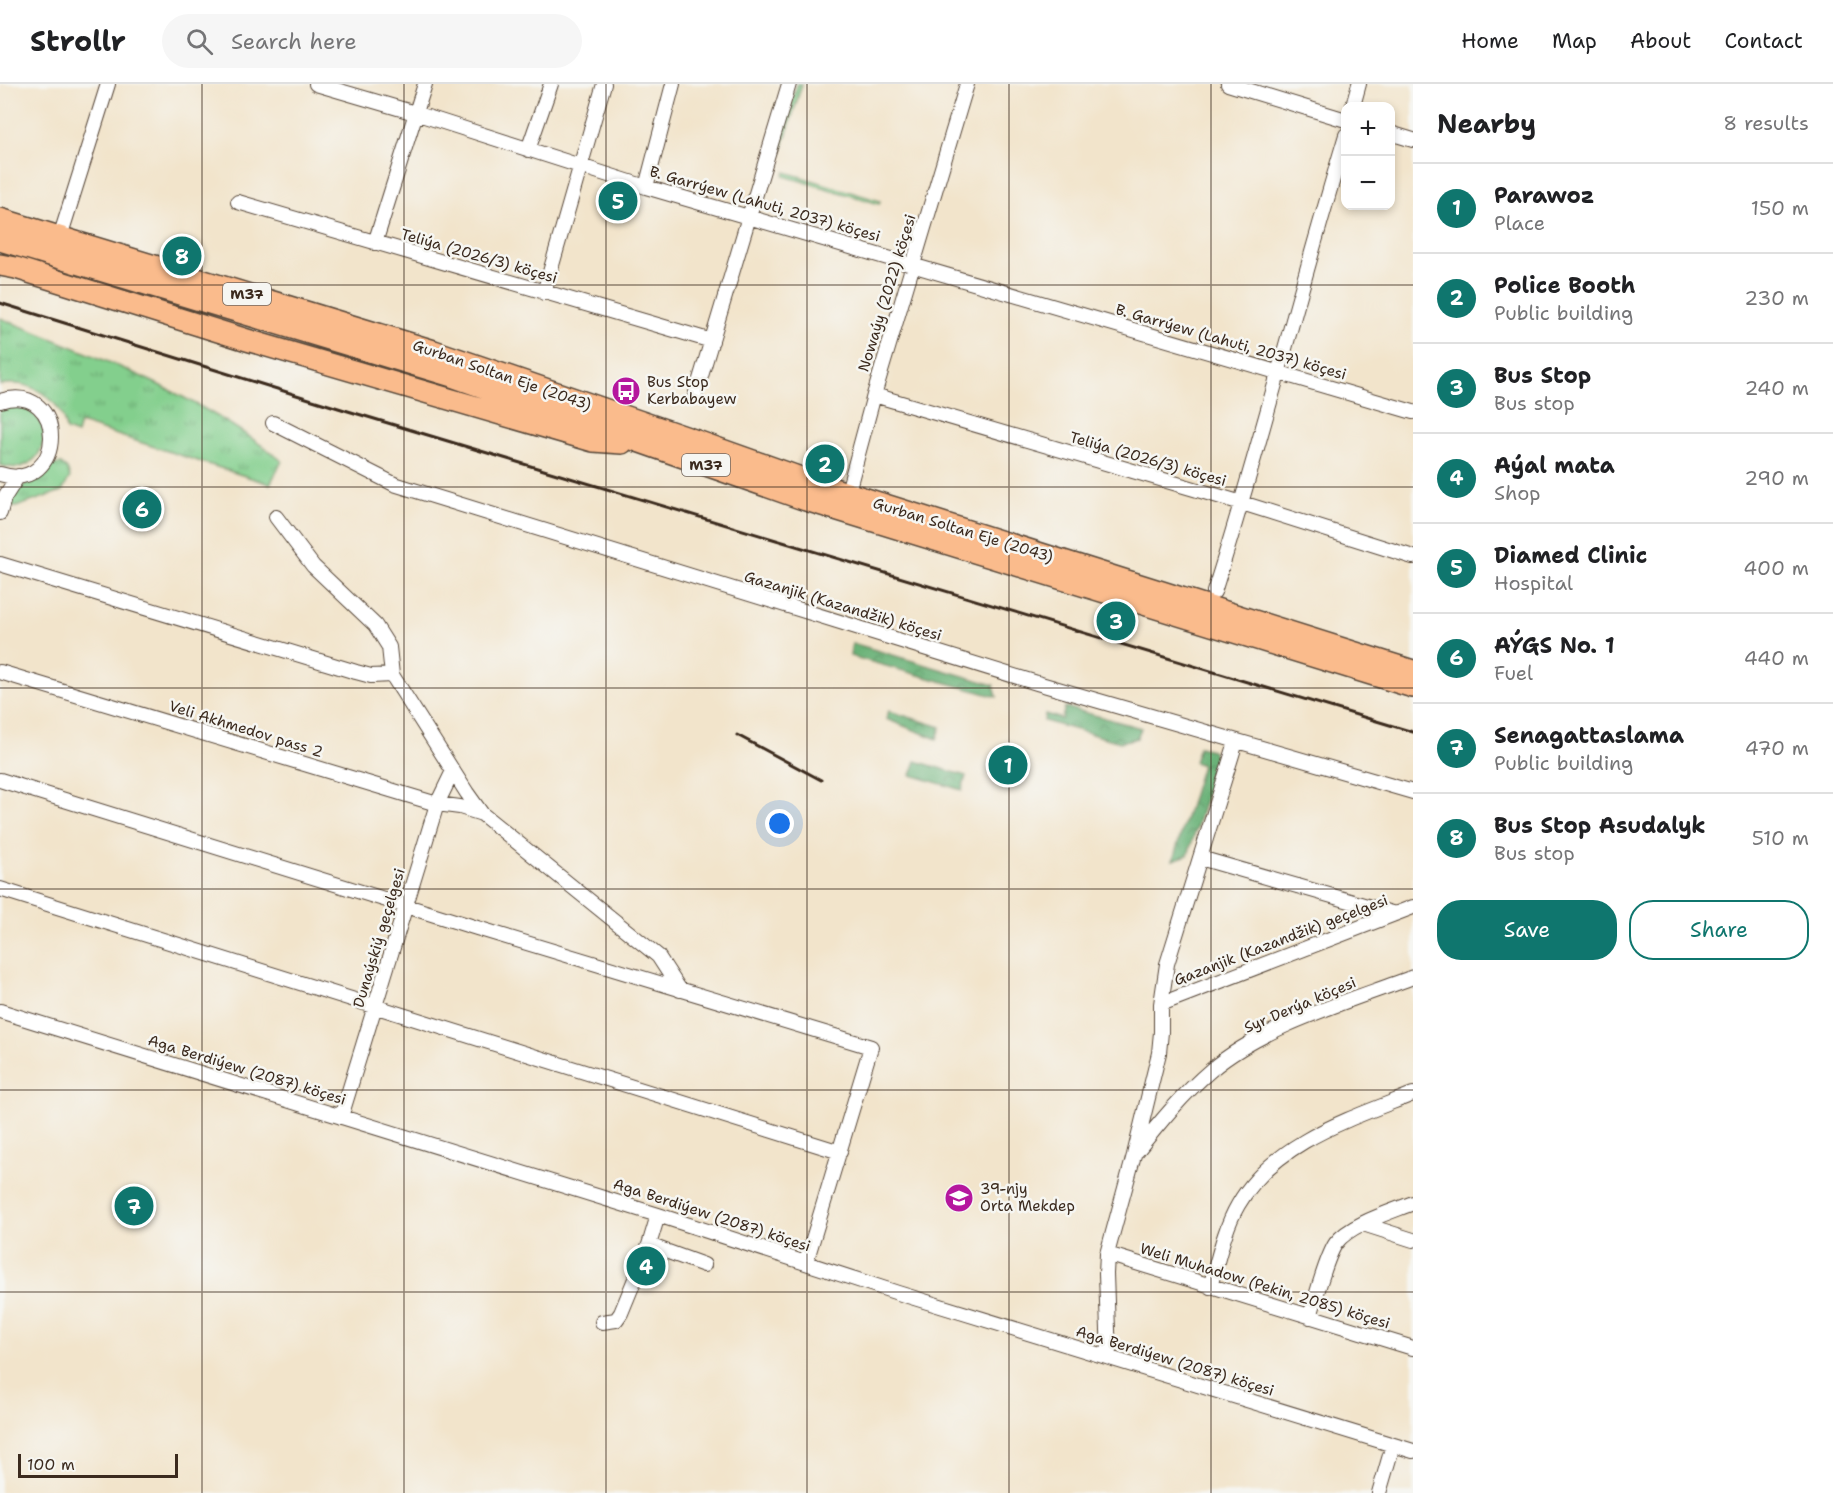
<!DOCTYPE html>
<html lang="en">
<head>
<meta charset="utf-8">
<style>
	body { margin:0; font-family:"Shantell Sans",sans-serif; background:#f6f6f6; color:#202124 }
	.controls { position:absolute; right:18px; top:18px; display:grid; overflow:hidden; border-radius:12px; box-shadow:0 3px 9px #0003 }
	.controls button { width:54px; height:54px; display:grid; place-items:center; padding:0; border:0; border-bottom:2px solid #e0e0e0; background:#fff; color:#202124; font:30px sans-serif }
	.scale { position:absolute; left:18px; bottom:15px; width:160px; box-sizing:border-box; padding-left:6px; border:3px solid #3b2a1e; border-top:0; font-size:16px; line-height:21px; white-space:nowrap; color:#3b2a1e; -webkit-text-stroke:4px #f6f6f2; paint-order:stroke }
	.you { position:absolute; left:780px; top:740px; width:21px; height:21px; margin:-15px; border:4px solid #fff; border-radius:50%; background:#1a73e8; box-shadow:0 0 0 9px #1a73e833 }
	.badge { display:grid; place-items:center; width:39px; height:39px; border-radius:50%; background:#0f766e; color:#fff; font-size:20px; font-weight:700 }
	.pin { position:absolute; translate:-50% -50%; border:3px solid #fff; box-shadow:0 2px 6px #0006 }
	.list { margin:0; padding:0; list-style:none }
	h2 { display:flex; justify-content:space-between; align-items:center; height:78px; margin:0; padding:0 24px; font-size:26px }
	h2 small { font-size:20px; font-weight:400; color:#757577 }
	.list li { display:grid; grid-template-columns:39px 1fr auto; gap:18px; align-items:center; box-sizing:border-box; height:90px; padding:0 24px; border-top:2px solid #e0e0e0 }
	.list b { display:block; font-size:22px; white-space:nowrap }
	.list p { margin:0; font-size:20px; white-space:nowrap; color:#757577 }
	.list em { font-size:20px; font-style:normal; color:#757577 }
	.actions { display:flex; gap:12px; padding:18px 24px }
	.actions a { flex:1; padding:14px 0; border:2px solid #0f766e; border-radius:24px; text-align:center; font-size:21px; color:#0f766e }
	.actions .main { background:#0f766e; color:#fff }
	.icon { flex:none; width:33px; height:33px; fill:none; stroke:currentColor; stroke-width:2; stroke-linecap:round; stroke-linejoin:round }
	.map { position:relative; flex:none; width:1413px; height:1409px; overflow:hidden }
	header { display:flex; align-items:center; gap:36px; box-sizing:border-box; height:84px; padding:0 30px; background:#fff; border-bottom:2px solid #e0e0e0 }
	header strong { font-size:28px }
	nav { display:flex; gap:33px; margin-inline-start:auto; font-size:21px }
	.search { width:420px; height:54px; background:#f6f6f6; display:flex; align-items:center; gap:15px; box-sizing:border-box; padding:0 21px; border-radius:33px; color:#757577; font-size:22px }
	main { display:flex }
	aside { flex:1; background:#fff }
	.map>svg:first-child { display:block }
	.grass { fill:url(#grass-tufts); stroke:#5f7c56; stroke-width:1.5 }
	.forest { fill:url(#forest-crowns); stroke:#526e4b; stroke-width:1.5 }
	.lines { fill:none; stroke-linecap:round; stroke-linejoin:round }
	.minor-casing { stroke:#564638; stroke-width:16 }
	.highway-casing { stroke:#564638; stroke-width:24 }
	.minor { stroke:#fff; stroke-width:14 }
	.highway { stroke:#fabb8c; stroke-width:21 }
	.rail { stroke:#3b2a1e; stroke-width:3 }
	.grid { fill:none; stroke:#3b2a1e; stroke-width:1.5; stroke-opacity:0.55 }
	.labels { text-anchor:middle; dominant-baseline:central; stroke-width:5; stroke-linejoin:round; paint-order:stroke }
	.shield { fill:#f6f6f2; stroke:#73675e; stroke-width:1.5 }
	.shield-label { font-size:14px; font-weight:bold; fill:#3b2a1e }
	.street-label { font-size:15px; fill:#3b2a1e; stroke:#f6f6f2 }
	.poi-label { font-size:15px; fill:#3b2a1e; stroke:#f6f6f2; text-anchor:start }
</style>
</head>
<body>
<header>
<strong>Strollr</strong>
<div class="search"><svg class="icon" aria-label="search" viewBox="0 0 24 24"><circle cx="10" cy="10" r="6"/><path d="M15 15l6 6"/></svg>Search here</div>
<nav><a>Home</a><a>Map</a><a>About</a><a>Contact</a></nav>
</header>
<main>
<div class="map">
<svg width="1413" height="1409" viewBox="0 0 1413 1409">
	<defs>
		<pattern id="grass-tufts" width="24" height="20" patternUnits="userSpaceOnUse" patternTransform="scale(1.5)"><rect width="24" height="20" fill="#83cf8d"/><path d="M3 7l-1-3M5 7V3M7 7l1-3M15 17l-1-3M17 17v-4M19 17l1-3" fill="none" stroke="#6ca873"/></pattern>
		<pattern id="forest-crowns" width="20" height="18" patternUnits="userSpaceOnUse" patternTransform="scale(1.5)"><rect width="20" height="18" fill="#6ab278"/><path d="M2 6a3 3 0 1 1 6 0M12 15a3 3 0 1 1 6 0" fill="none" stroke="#589162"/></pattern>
	</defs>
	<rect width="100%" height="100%" fill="#f6f6f2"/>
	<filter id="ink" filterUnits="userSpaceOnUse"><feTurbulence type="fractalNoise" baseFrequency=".0167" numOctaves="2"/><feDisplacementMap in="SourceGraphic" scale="12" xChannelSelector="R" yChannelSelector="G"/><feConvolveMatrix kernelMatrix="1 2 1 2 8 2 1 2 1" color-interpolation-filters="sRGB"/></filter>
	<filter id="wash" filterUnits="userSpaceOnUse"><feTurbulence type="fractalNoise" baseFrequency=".008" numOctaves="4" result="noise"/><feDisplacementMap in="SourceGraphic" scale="24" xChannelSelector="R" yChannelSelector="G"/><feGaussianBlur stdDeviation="1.35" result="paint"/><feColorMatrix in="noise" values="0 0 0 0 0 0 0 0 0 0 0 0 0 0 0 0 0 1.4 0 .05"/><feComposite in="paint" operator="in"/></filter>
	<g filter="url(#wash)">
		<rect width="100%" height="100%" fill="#f2e4cb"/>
		<path class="grass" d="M797 0H802L779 75 777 77 775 74Z
			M785 88 880 117 879 120 784 92Z
			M0 234C97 272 200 311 282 377L270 400 80 339 77 350 66 346C61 314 31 295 0 301Z
			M15 322C63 329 46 397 0 381V325Z
			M61 380 67 385 70 393 62 407 16 423H12L11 420 17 406 52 381Z"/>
		<path class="forest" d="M852 559 994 601 997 613 850 572Z
			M1065 623 1141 644 1137 654 1120 658 1044 637 1045 630 1062 635Z
			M889 627 941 643 937 655 886 635Z
			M1199 663 1212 666 1217 677 1188 771 1173 776 1202 681 1194 678Z
			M916 677 966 692 962 706 911 691Z"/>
	</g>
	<g filter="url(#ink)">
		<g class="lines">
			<g class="minor-casing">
				<path id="minor" d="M316 0 415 29 646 103 1413 328
					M1228 0 1346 36
					M1353 22 1359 0
					M1390 49 1413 56
					M528 66 551 0
					M646 103 673 0
					M238 118 712 257
					M60 153 108 0
					M375 159 425 0
					M544 209 604 0
					M874 311 1242 419 1413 473
					M695 312 789 0
					M0 317C69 296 67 411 0 390
					M273 339 394 400 1037 599 1413 708
					M846 415 874 311 967 0
					M0 429 4 414 18 392
					M276 433 313 482 375 541 389 563 392 591
					M0 480 356 588 371 592 392 591 467 709 482 730 658 872 680 906
					M1214 508C1262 357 1300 203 1346 51
					M0 588 437 720 460 723 482 730
					M0 696 477 844 871 963 806 1178
					M1200 774 1395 830
					M0 805 840 1068
					M1161 920 1413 823
					M0 927 658 1131 898 1209 1413 1367
					M341 1033 437 720 453 687
					M1137 1067C1160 1038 1183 1010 1211 986 1262 942 1350 917 1413 893
					M1363 1140 1413 1156
					M649 1161 704 1181
					M1107 1170 1413 1264
					M1210 1203C1218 1176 1224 1145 1238 1121 1274 1058 1350 1035 1413 1010
					M1310 1233C1315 1216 1326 1173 1336 1159 1350 1140 1391 1128 1413 1119
					M602 1238 616 1236 621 1229 649 1161 658 1131
					M1109 1274 1106 1190 1107 1170 1134 1071 1159 969 1161 948V920L1167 880 1236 658
					M1379 1409 1393 1361"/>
			</g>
			<g class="highway-casing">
				<path id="highway" d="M0 135 434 267 691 355 812 398 1413 587
					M0 156 452 292 806 416 1413 603
					M0 181 16 184 247 256 593 357 622 359"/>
			</g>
			<use href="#minor" class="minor"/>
			<use href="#highway" class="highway"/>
			<path class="rail" d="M0 219 348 327 1413 648
				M737 651 821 696"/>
		</g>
	</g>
	<path class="grid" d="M202 0V1409M404 0V1409M606 0V1409M807 0V1409M1009 0V1409M1211 0V1409M0 201H1413M0 403H1413M0 604H1413M0 805H1413M0 1006H1413M0 1208H1413"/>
	<defs>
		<g id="bus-disc" transform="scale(1.5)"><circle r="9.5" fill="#b5179e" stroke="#f6f6f2"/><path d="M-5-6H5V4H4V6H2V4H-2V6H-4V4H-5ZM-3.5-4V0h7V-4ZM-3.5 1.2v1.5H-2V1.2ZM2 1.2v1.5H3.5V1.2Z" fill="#fff"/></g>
		<g id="school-disc" transform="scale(1.5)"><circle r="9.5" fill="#b5179e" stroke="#f6f6f2"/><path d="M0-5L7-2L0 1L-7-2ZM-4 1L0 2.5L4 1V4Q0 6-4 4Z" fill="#fff"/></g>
	</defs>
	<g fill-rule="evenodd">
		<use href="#bus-disc" x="626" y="307"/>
		<use href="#school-disc" x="959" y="1114"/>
	</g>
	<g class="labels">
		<g class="shield">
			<rect x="223" y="199" width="48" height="22" rx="4.5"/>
			<rect x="682" y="370" width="48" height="22" rx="4.5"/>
		</g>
		<g class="shield-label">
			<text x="247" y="210">M37</text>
			<text x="706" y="381">M37</text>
		</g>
		<g class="street-label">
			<text transform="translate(765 120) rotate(16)">B. Garrýew (Lahuti, 2037) köçesi</text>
			<text transform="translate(479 172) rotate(16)">Teliýa (2026/3) köçesi</text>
			<text transform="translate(887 209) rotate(-73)">Nowaýy (2022) köçesi</text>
			<text transform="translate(1231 258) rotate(16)">B. Garrýew (Lahuti, 2037) köçesi</text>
			<text transform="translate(502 291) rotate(19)">Gurban Soltan Eje (2043)</text>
			<text transform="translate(1148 375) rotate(16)">Teliýa (2026/3) köçesi</text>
			<text transform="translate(963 446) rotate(17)">Gurban Soltan Eje (2043)</text>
			<text transform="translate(843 522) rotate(17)">Gazanjik (Kazandžik) köçesi</text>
			<text transform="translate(246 645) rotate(17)">Veli Akhmedov pass 2</text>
			<text transform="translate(379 854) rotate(-73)">Dunaýskiý geçelgesi</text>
			<text transform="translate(1281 856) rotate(-21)">Gazanjik (Kazandžik) geçelgesi</text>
			<text transform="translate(1300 921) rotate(-23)">Syr Derýa köçesi</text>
			<text transform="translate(247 986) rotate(17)">Aga Berdiýew (2087) köçesi</text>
			<text transform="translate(712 1131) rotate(18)">Aga Berdiýew (2087) köçesi</text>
			<text transform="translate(1265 1202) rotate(17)">Weli Muhadow (Pekin, 2085) köçesi</text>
			<text transform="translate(1175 1277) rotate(17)">Aga Berdiýew (2087) köçesi</text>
		</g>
		<g class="poi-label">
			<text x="647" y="298">Bus Stop<tspan x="647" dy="17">Kerbabayew</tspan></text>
			<text x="980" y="1105">39-njy<tspan x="980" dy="17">Orta Mekdep</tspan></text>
		</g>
	</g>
</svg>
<div class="controls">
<button>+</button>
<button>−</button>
</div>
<div class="scale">100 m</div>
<div class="you"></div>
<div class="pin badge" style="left:1008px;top:681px">1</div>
<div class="pin badge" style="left:825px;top:380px">2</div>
<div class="pin badge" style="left:1116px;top:537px">3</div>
<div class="pin badge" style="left:646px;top:1182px">4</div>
<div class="pin badge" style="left:618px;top:117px">5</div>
<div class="pin badge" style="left:142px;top:425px">6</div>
<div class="pin badge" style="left:134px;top:1122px">7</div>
<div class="pin badge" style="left:182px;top:172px">8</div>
</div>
<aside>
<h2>Nearby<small>8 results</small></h2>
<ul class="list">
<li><span class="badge">1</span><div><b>Parawoz</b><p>Place</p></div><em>150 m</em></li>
<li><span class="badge">2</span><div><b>Police Booth</b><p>Public building</p></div><em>230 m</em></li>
<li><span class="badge">3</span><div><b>Bus Stop</b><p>Bus stop</p></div><em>240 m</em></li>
<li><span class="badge">4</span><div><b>Aýal mata</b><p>Shop</p></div><em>290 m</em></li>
<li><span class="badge">5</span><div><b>Diamed Clinic</b><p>Hospital</p></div><em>400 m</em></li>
<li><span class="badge">6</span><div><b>AÝGS No. 1</b><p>Fuel</p></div><em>440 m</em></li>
<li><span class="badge">7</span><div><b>Senagattaslama</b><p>Public building</p></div><em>470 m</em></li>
<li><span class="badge">8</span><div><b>Bus Stop Asudalyk</b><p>Bus stop</p></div><em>510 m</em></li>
</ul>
<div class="actions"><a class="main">Save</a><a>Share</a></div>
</aside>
</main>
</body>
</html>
